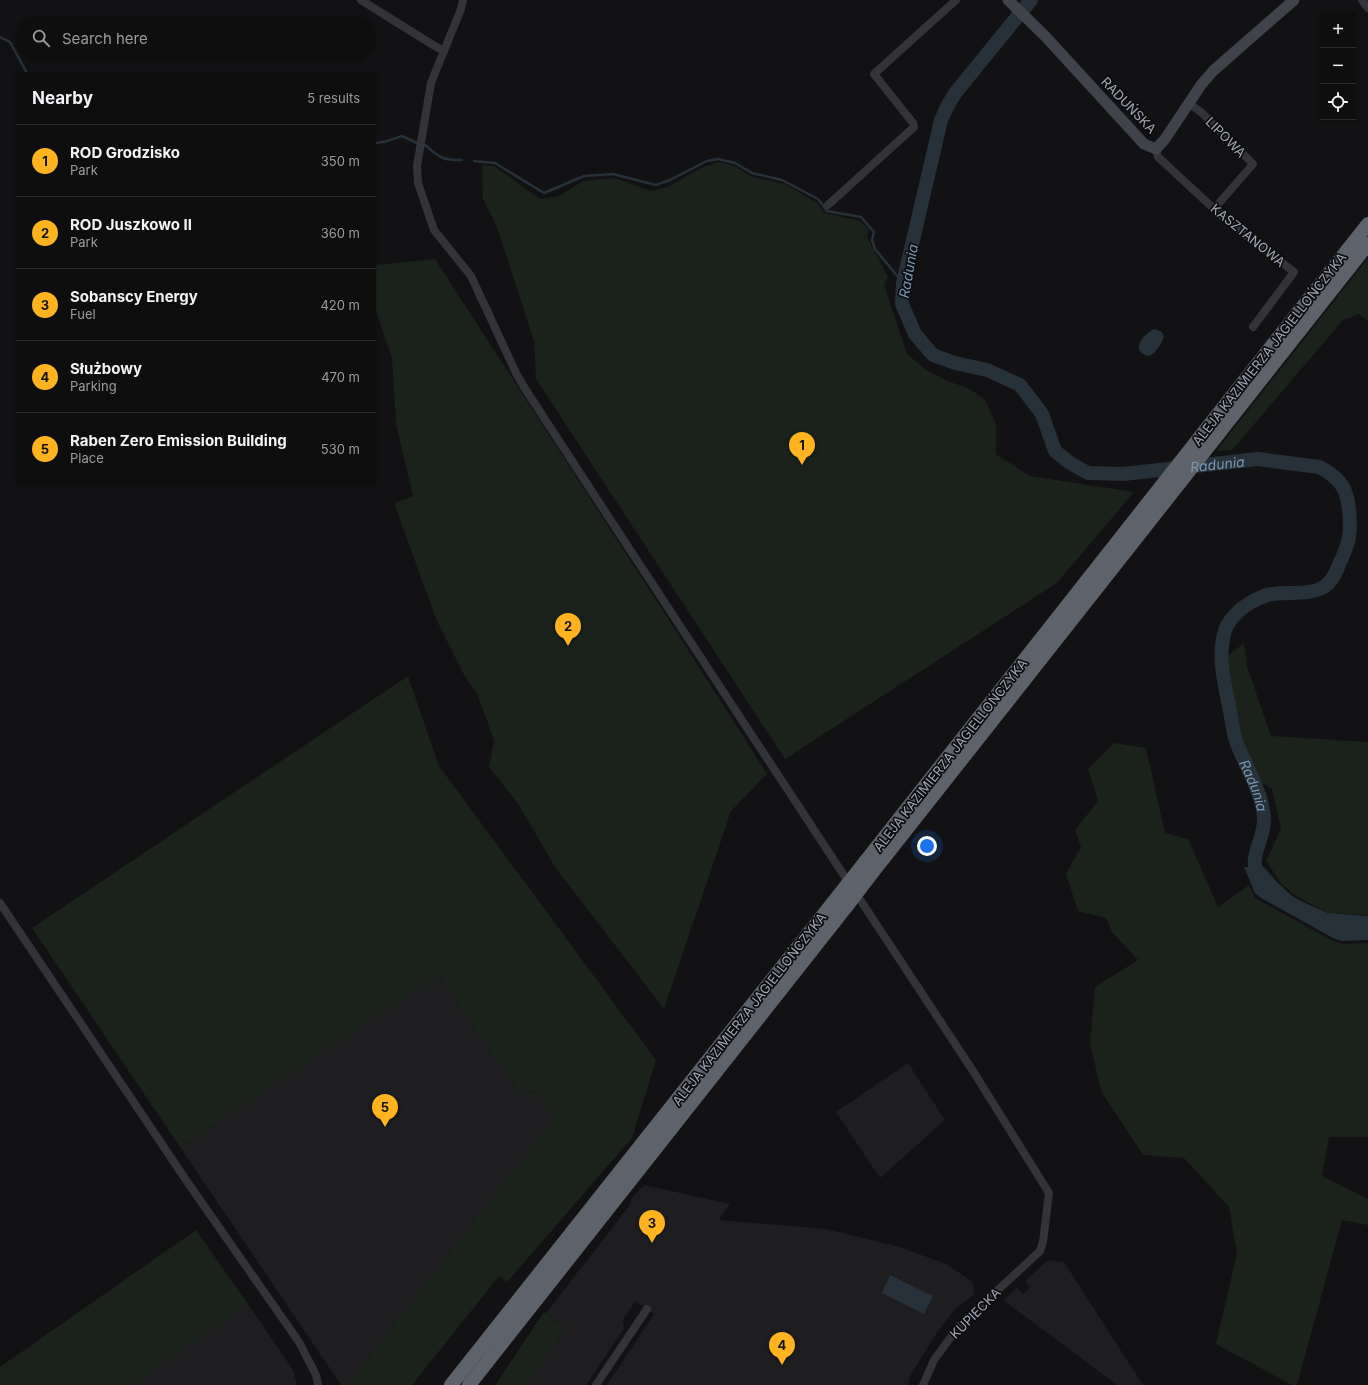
<!DOCTYPE html>
<html lang="en">
<head>
<meta charset="utf-8">
<style>
	body { margin:0; font-family:Inter,sans-serif; background:#1c1c1d; color:#f1f3f6 }
	.controls { position:absolute; right:12px; top:12px; display:grid; overflow:hidden; border-radius:0px; box-shadow:0 1px 3px #0004 }
	.controls button { width:36px; height:36px; display:grid; place-items:center; padding:0; border:0; border-bottom:1px solid #2e2e2f; background:#0e0e0f; color:#f1f3f6; font:20px sans-serif }
	.you { position:absolute; left:927px; top:846px; width:14px; height:14px; margin:-10px; border:3px solid #fff; border-radius:50%; background:#1a73e8; box-shadow:0 0 0 6px #1a73e833 }
	.badge { display:grid; place-items:center; width:26px; height:26px; border-radius:50%; background:#ffb31f; color:#111; font-size:13px; font-weight:700 }
	.pin { position:absolute; translate:-50% -33px; filter:drop-shadow(0 1px 2px #0008) }
	.pin::after { content:''; position:absolute; top:21px; width:14px; height:12px; background:inherit; clip-path:polygon(0 0,100% 0,50% 100%) }
	.list { margin:0; padding:0; list-style:none }
	h2 { display:flex; justify-content:space-between; align-items:center; height:52px; margin:0; padding:0 16px; font-size:17px }
	h2 small { font-size:13px; font-weight:400; color:#9b9c9e }
	.list li { display:grid; grid-template-columns:26px 1fr auto; gap:12px; align-items:center; box-sizing:border-box; height:72px; padding:0 16px; border-top:1px solid #2e2e2f }
	.list b { display:block; font-size:15px; white-space:nowrap }
	.list p { margin:0; font-size:13px; white-space:nowrap; color:#9b9c9e }
	.list em { font-size:13px; font-style:normal; color:#9b9c9e }
	.icon { flex:none; width:22px; height:22px; fill:none; stroke:currentColor; stroke-width:2; stroke-linecap:round; stroke-linejoin:round }
	.map { position:relative; flex:none; width:1368px; height:1385px; overflow:hidden }
	.search { position:absolute; background:#0e0e0f; box-shadow:0 1px 3px #0004; left:16px; top:16px; width:360px; height:44px; display:flex; align-items:center; gap:10px; box-sizing:border-box; padding:0 14px; border-radius:22px; color:#9b9c9e; font-size:15px }
	.panel { position:absolute; background:#0e0e0f; box-shadow:0 1px 3px #0004; left:16px; top:72px; width:360px; height:412px; border-radius:0px }
	.map>svg:first-child { display:block }
	.built { fill:#1e1e21 }
	.green { fill:#1a221b }
	.water { fill:#273139 }
	.lines { fill:none; stroke-linecap:round; stroke-linejoin:round }
	.stream { stroke:#273139; stroke-width:2.5 }
	.river { stroke:#273139; stroke-width:14 }
	.street { stroke:#333439; stroke-width:8 }
	.secondary { stroke:#41434a; stroke-width:11 }
	.highway { stroke:#5e626b; stroke-width:14 }
	.highway-bridge { stroke:#5e626b; stroke-width:14 }
	.labels { text-anchor:middle; dominant-baseline:central; stroke-width:3.5; stroke-linejoin:round; paint-order:stroke }
	.street-label { font-size:13px; fill:#a2a8b6; stroke:#0d0d0f }
	.water-label { font-size:14px; font-style:italic; fill:#7597b5; stroke:#0d0d0f }
</style>
</head>
<body>
<div class="map">
<svg width="1368" height="1385" viewBox="0 0 1368 1385">
	<rect width="100%" height="100%" fill="#121214"/>
	<path class="built" d="M439 976 518 1091 530 1093 536 1091 554 1118 347 1385H341L180 1147Z
		M908 1063 945 1120 880 1178 836 1112Z
		M644 1185 730 1204 719 1220 826 1229 900 1247 946 1264 973 1282 974 1294 954 1310 936 1334 910 1376 908 1385H607L654 1314 635 1301 623 1320 624 1328 586 1385H524L566 1330 546 1313 630 1205 632 1197Z
		M1048 1260 1064 1262 1143 1385H1117L1003 1300 1017 1288 1023 1294 1030 1288 1025 1281Z
		M248 1304 293 1370 297 1385H133Z"/>
	<path class="green" d="M719 162 737 167 752 177 785 184 817 203 824 213 860 221 869 229 867 237 888 277 884 285 907 354 926 370 948 381 970 389 985 400 996 424V454L1030 476 1134 492 1057 583 785 759 536 379 534 341 497 227 483 199 482 165 494 166 540 199 559 196 583 181 615 178 651 191 670 186 701 168Z
		M1368 258V321L1359 314 1343 320 1232 450 1216 451Z
		M435 259 669 620 767 774 731 811 664 1009 555 867 517 802 489 767 494 741 489 726 477 694 463 673 436 619 394 503 413 496 396 424 392 358 375 308V265Z
		M1244 643 1247 666 1271 736 1368 742V915L1329 913 1307 902 1293 894 1281 883 1266 861 1281 829 1272 789 1253 778 1236 740 1224 677 1222 660Z
		M408 676 439 766 656 1060 632 1138 507 1282 499 1276 412 1385H347L554 1118 536 1091 524 1094 518 1091 439 976 180 1147 32 928Z
		M1114 743 1146 748 1165 833 1188 839 1218 907 1249 885 1255 898 1331 940 1343 944 1368 943V1137H1329L1322 1176 1368 1199V1225L1342 1220 1297 1385H1292L1216 1344 1237 1253 1229 1207 1184 1158 1143 1155 1101 1091 1090 1043 1095 987 1138 960 1112 932 1106 918 1078 911 1066 874 1081 847 1075 830 1098 801 1088 769Z
		M196 1230 248 1304 133 1385H0V1367Z
		M544 1312 566 1330 524 1385H495Z"/>
	<path class="water" d="M1155 329 1162 332 1164 337C1161 343 1154 359 1145 355 1142 354 1139 351 1139 348 1138 341 1149 330 1155 329Z
		M1244 867H1264L1276 881 1292 896 1305 903 1328 913 1368 916V940L1342 941 1333 938 1261 898 1255 893Z
		M890 1275 933 1296 924 1314 882 1293Z"/>
	<g class="lines">
		<path class="stream" d="M0 37 10 42 27 73
			M375 143C384 143 393 139 402 136L417 143
			M425 145C441 158 441 160 462 160
			M474 161 495 163 544 193 584 176 613 174 656 185 670 180 707 161 718 159 735 163 752 173 782 180 818 199 827 211 861 217 874 232 872 240 875 249 903 283"/>
		<path class="river" id="s1" d="M1031 0 956 92 949 103 941 120 903 283 902 304 915 334 933 355 955 363 987 370 1020 385 1042 414 1055 451 1070 463 1088 473 1123 474 1258 459 1319 467C1328 471 1339 479 1344 489 1350 502 1352 531 1347 545 1345 551 1343 557 1340 562 1337 571 1333 581 1324 587 1306 597 1285 590 1267 595 1258 598 1249 603 1241 609 1235 615 1229 620 1226 628 1216 654 1225 685 1230 711 1232 721 1233 732 1236 741 1244 763 1257 783 1262 805 1263 810 1264 816 1264 820 1264 845 1243 859 1264 883"/>
		<path class="street" d="M361 0 433 45 444 51
			M463 0 461 9 431 83 417 166 418 183 434 230 471 276 516 373 524 387 602 507 845 877
			M1362 0 1368 8
			M1188 103 1201 112 1253 164 1214 209
			M1156 149 1158 157 1225 219 1294 272 1253 327
			M828 205 914 127 913 123 874 74 956 0
			M861 901 973 1071 1049 1193 1043 1242 1040 1251 959 1326 934 1360 923 1385
			M0 903 188 1183 299 1342 316 1375 318 1385
			M596 1385 647 1309"/>
		<path class="secondary" d="M1008 0 1045 36 1144 144 1156 149 1165 139 1201 85 1213 71 1294 0"/>
		<path class="highway" d="M865 862 1368 224
			M872 873 1368 244
			M451 1385 839 895
			M469 1385 846 907"/>
		<path class="highway-bridge" d="M839 895 865 862
			M846 907 872 873"/>
	</g>
	<g class="labels">
		<g class="street-label">
			<text transform="translate(1129 105) rotate(46)">RADUŃSKA</text>
			<text transform="translate(1226 137) rotate(45)">LIPOWA</text>
			<text transform="translate(1248 235) rotate(39)">KASZTANOWA</text>
			<text transform="translate(1269 349) rotate(-52)">ALEJA KAZIMIERZA JAGIELLOŃCZYKA</text>
			<text transform="translate(950 755) rotate(-52)">ALEJA KAZIMIERZA JAGIELLOŃCZYKA</text>
			<text transform="translate(749 1009) rotate(-52)">ALEJA KAZIMIERZA JAGIELLOŃCZYKA</text>
			<text transform="translate(975 1313) rotate(-45)">KUPIECKA</text>
		</g>
		<g class="water-label">
			<text transform="translate(908 271) rotate(-80)">Radunia</text>
			<text stroke="none"><textPath href="#s1" startOffset="737">Radunia</textPath></text>
			<text stroke="none"><textPath href="#s1" startOffset="1254">Radunia</textPath></text>
		</g>
	</g>
</svg>
<div class="controls">
<button>+</button>
<button>−</button>
<button><svg class="icon" aria-label="locate" viewBox="0 0 24 24"><circle cx="12" cy="12" r="6"/><path d="M12 2v4M12 18v4M2 12h4M18 12h4"/></svg></button>
</div>
<div class="you"></div>
<div class="pin badge" style="left:802px;top:465px">1</div>
<div class="pin badge" style="left:568px;top:646px">2</div>
<div class="pin badge" style="left:652px;top:1243px">3</div>
<div class="pin badge" style="left:782px;top:1365px">4</div>
<div class="pin badge" style="left:385px;top:1127px">5</div>
<div class="search"><svg class="icon" aria-label="search" viewBox="0 0 24 24"><circle cx="10" cy="10" r="6"/><path d="M15 15l6 6"/></svg>Search here</div>
<section class="panel">
<h2>Nearby<small>5 results</small></h2>
<ul class="list">
<li><span class="badge">1</span><div><b>ROD Grodzisko</b><p>Park</p></div><em>350 m</em></li>
<li><span class="badge">2</span><div><b>ROD Juszkowo II</b><p>Park</p></div><em>360 m</em></li>
<li><span class="badge">3</span><div><b>Sobanscy Energy</b><p>Fuel</p></div><em>420 m</em></li>
<li><span class="badge">4</span><div><b>Służbowy</b><p>Parking</p></div><em>470 m</em></li>
<li><span class="badge">5</span><div><b>Raben Zero Emission Building</b><p>Place</p></div><em>530 m</em></li>
</ul>
</section>
</div>
</body>
</html>
